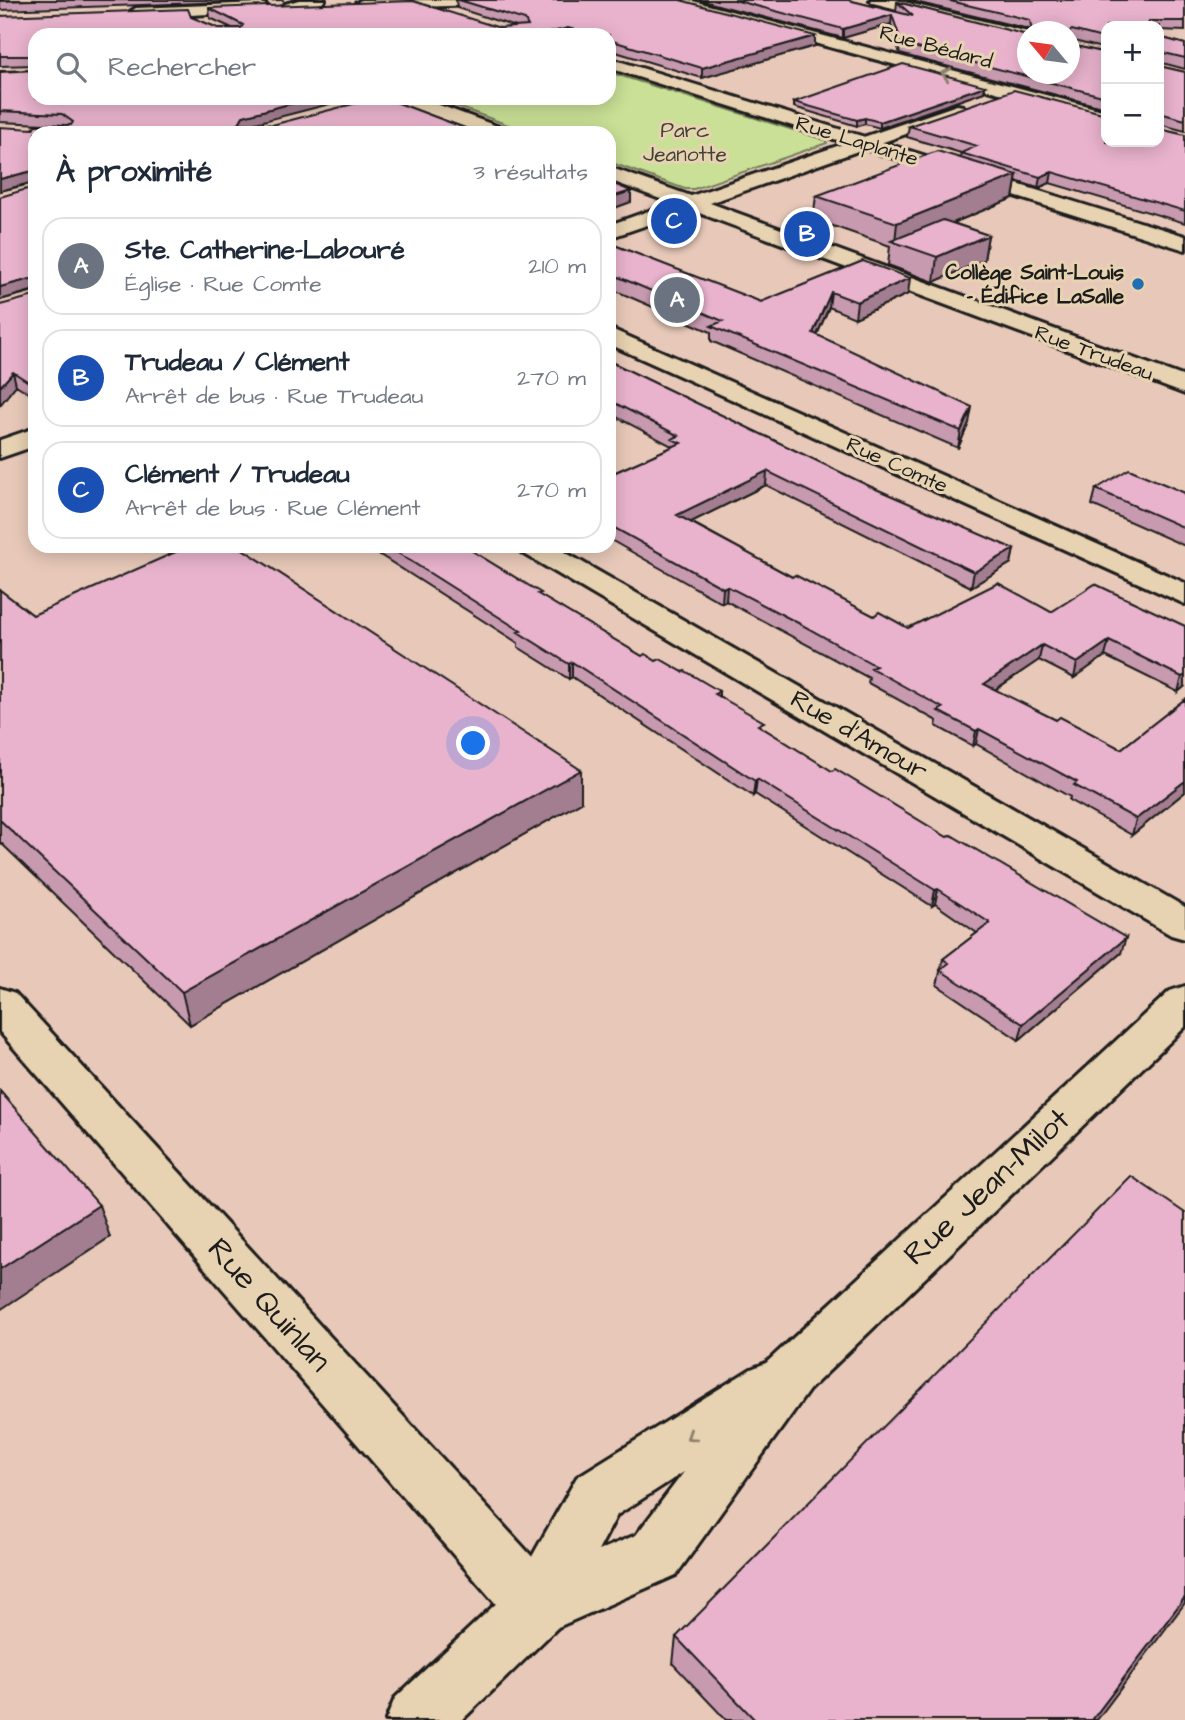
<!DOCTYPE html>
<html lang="fr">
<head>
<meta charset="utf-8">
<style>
	body { margin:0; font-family:"Architects Daughter",sans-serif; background:#f2f2f3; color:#1f2937 }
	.controls { position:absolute; right:21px; top:21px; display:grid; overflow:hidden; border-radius:14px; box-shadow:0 4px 18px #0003 }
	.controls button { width:63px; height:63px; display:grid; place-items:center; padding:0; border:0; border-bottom:2px solid #e0e1e3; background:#fff; color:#1f2937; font:35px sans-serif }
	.compass { position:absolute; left:1017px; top:21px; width:63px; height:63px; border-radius:50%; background:#fff; box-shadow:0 4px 18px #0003; rotate:299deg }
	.you { position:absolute; left:474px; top:744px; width:24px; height:24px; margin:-18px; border:5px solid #fff; border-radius:50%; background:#1a73e8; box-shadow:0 0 0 10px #1a73e833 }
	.badge { display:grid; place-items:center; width:46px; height:46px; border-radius:50%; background:#1f6fb2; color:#fff; font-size:23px; font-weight:700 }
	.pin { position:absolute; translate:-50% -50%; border:4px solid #fff; box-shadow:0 2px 7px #0006 }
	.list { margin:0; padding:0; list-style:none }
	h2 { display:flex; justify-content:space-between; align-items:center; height:91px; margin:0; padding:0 28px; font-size:30px }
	h2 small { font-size:23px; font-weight:400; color:#747a83 }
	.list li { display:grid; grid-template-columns:46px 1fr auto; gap:21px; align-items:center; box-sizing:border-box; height:98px; margin:0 14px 14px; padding:0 14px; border:2px solid #e0e1e3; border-radius:21px }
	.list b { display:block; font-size:26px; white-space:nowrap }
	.list p { margin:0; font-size:23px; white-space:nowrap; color:#747a83 }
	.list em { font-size:23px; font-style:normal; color:#747a83 }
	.icon { flex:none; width:38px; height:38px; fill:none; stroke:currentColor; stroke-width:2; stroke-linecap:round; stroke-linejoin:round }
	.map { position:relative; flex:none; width:1185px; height:1720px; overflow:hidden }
	.search { position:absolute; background:#fff; box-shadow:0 4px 18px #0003; left:28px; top:28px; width:588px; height:77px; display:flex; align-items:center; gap:18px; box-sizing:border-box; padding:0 24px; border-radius:21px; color:#747a83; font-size:26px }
	.panel { position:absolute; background:#fff; box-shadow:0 4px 18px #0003; left:28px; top:126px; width:588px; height:427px; border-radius:21px }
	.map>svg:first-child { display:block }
	.green { fill:#c9e096; stroke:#727e59; stroke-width:2 }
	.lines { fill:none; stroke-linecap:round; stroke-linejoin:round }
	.minor-casing { stroke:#1c1c1c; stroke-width:6 }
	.tertiary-casing { stroke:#1c1c1c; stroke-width:6 }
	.secondary-casing { stroke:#1c1c1c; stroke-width:6 }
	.minor { fill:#e7d2b1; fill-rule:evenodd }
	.tertiary { fill:#e7d2b1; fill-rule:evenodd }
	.secondary { fill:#e7d2b1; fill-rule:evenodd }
	.wall { fill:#c89ab0; stroke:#1c1c1c; stroke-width:2 }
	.shaded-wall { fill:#a37d90; stroke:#1c1c1c; stroke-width:2 }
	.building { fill:#e9b3cd; stroke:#1c1c1c; stroke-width:2 }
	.oneway { stroke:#8c806e }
	.poi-dot { fill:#1f6fb2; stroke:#e7d2b1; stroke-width:2.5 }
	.labels { text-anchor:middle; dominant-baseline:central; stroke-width:6; stroke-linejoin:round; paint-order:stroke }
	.far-street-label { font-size:21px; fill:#1c1c1c; stroke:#e7d2b1 }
	.far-park-label { font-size:21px; fill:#3f4334; stroke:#e7d2b1 }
	.far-poi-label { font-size:21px; font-weight:bold; fill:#1c1c1c; stroke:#e7d2b1; text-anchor:end }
	.street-label { font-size:26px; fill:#1c1c1c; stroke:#e7d2b1 }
	.near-street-label { font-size:32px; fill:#1c1c1c; stroke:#e7d2b1 }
</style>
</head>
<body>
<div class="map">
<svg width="1185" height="1720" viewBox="0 0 1185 1720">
	<rect width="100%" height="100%" fill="#e8c9b9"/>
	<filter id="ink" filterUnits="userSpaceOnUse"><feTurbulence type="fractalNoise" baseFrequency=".0143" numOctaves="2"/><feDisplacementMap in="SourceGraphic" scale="14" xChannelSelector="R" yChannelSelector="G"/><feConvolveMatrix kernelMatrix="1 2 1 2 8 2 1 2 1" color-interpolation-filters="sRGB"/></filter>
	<g filter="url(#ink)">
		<path class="green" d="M609 72 825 140 827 143 694 189H685L609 162V133H530L434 98H609Z"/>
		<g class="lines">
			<g class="minor-casing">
				<path id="minor" d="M664 0H689L1106 111V122L667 3Z
					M870 0H896L1028 32V42L873 3Z
					M395 98H420L505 129 507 133H481L398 102Z
					M957 105 963 106 966 110 963 114 710 203 1185 377V394L691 210 609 238V225L671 203 609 180V167L691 196Z
					M609 328 1185 583V604L609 344Z
					M35 428V446L0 458V440Z
					M517 546H554L1185 907V939L1171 935 521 552Z
					M0 988 15 993 558 1585 566 1606 558 1627 537 1635 516 1627 0 1032Z"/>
			</g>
			<g class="tertiary-casing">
				<path id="tertiary" d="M609 58 1185 236V250L609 68Z
					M1185 986V1027L809 1390 676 1575 558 1627 462 1720H386L395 1698 516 1585 577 1477 751 1369 766 1363 1170 991ZM684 1472 636 1535 598 1551 617 1515Z"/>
			</g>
			<g class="secondary-casing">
				<path id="secondary" d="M299 0H325L322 3 290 12 282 7 285 4Z
					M484 0 476 5 363 9 355 4 361 0Z
					M261 3 266 5 269 8 266 11 136 18 128 13 136 8Z"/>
			</g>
			<use href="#minor" class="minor"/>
			<use href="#tertiary" class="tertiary"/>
			<use href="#secondary" class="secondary"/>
		</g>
		<path class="wall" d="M0 0H284L0 10Z
			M456 0H680L815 46 702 78 609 50V35H35L254 124 478 133H35V397L16 385 0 405 34 296V291L0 300 34 187 35 183 0 191 33 129 65 125 0 122V71L35 70V65L0 66V16L191 17 218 28H232L210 18 209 8 500 28 516 27 457 8Z
			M699 0H848L896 12 897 2 1027 35 1069 32H1029V29L907 0H1185V31L1159 30V26H1106V49L1070 40 1071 45 1106 53V108L900 54 891 24 843 38Z
			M1159 37 1185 44V69L1159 62V66L1185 72V131L1159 124V129L1185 135V223L1050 183 1038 188 1016 181 1013 198 953 223 988 235 984 260 934 282 888 265 890 246 813 219 816 196 960 158 961 153 907 137 909 126 1106 142Z
			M985 86 984 92 880 128 865 124 857 126 794 107V102Z
			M609 243 761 302 863 261 908 294 855 318 829 307 817 335 969 423 958 448 711 341V332L609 288Z
			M609 361 869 486 1014 549 1011 563 971 587 766 485 691 522 792 577 874 616 908 628 1051 612 1185 626V686L1178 692 1105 656 1074 678 1039 660 995 690 1056 720 1121 749 1185 699V792L1132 835 1069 800 1070 797 976 744 973 746 936 726 937 721 868 683 869 678 726 601 722 603 609 539V475L672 447V446L611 414 609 415Z
			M1096 489 1185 493V546L1092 505Z
			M366 546H464L541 596 642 656 683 672 719 691V696L764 729 1121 953 1019 1040 937 985 943 959 977 933 935 904 932 906 755 794 753 796 572 677 569 679 518 647V643Z
			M0 590 33 615 581 802 190 1025 0 842Z
			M676 1637 1097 1720H726L673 1664Z"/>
		<path class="shaded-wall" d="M892 15 891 24 843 38V29Z
			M568 28V35H540Z
			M815 36V46L702 78V68Z
			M985 86 984 92 880 128V122Z
			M312 98H353L244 126 239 123 243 116Z
			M865 118V124L857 126V120Z
			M32 171 34 182 0 191V179Z
			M1052 172 1050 183 1038 188 1040 177Z
			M1017 175 1013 198 902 244 895 242 897 223Z
			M631 191V202L609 210V198Z
			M988 235 984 260 934 282 937 257Z
			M34 278 35 290 0 300V287Z
			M910 278 908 294 855 318 857 302Z
			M831 292 829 307 811 349 813 333Z
			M13 372 16 385 0 405V387Z
			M611 401V414L609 415V402Z
			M972 407 969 423 958 448 961 431Z
			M767 471 766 485 677 529V515Z
			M1014 549 1011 563 971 587 974 572Z
			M727 586 726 601 722 603 723 588Z
			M1109 641 1105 656 1074 678 1077 663Z
			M1042 645 1039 660 981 699 984 684Z
			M572 662V677L569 679V664Z
			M1185 675V686L1178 692 1182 677Z
			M979 729 976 744 973 746 976 731Z
			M581 770V802L190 1025 182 992Z
			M757 779 755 794 753 796 755 781Z
			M1185 781V792L1132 835 1136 819Z
			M938 889 935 904 932 906 935 890Z
			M1126 938 1121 953 1019 1040 1023 1024Z
			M99 1205 110 1237 0 1310V1269Z
			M1185 1597V1603L1097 1720H1092Z"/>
		<path class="building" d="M0 0H33L0 1Z
			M459 0H680L815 36 702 68 609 40V35H593L568 28 540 35H35V58L33 56H0V16L188 9 191 17 218 28H241L243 25 209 8 413 1 500 28 528 26 525 20Z
			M734 0H848L913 16 897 2 1027 35V74H1069V35L1071 45 1106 53V97L902 44 892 15 843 29Z
			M946 0H1185V21H1149L1148 26H1106V39L1072 30 1069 32H1032L1030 20Z
			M1159 37 1185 44V58L1160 52 1159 66 1185 72V120L1160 113 1159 129 1185 135V211L1052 172 1040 177 961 153 977 146 909 126 1014 90 1106 114V142H1159Z
			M903 64 985 86 880 122 865 118 857 120 794 102Z
			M35 65V98H312L243 116 239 123 272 125 376 98H385L478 133H35V174L32 171 0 179V127L33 129 35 125H71L73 122 62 114 0 111V72L35 70Z
			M937 151 1017 175 897 223 816 196Z
			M35 175V386L13 372 0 387V305L34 296V278L0 287V197L34 187Z
			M609 182 631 191 609 198Z
			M943 220 988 235 937 257 891 241Z
			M609 243 761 302 863 261 910 278 857 302 831 292 813 333 972 407 961 431 711 326 723 321 609 273Z
			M609 361 869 486 1014 549 974 572 767 471 677 515 792 577 795 575 874 616 879 612 908 628 998 583 1051 612 1095 584 1185 626V675L1182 677 1109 641 1077 663 1042 645 984 684 1056 720 1060 717 1121 749 1185 699V781L1136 819 1074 785 1077 782 979 729 976 731 938 711 943 708 871 668 876 666 802 625 727 586 723 588 609 525V475L681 443 672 439 679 436 611 401 609 402Z
			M1129 469 1185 493V528L1096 489Z
			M189 546H238L581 770 182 992 0 820V590L33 615Z
			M387 546H464L541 593 538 594 642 656 645 654 656 661 660 659 683 672 685 671 719 691 715 694 764 722 758 725 832 771 835 769 947 837 951 835 1126 938 1023 1024 940 970 949 963 943 959 990 923 938 889 935 890 757 779 755 781 572 662 569 664 518 632 521 631Z
			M0 1091 99 1205 0 1269Z
			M1131 1176 1185 1213V1597L1092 1720H755L676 1637Z"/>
		<defs><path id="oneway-chevron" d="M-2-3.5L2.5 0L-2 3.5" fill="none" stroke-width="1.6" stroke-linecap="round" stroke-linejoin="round" transform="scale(1.75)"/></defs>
		<g class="oneway">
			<use href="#oneway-chevron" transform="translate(946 74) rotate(-165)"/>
			<use href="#oneway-chevron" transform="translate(691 1436) rotate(147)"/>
		</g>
	</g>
	<circle class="poi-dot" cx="1138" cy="284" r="7"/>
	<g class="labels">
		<g class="far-street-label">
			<text transform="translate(936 47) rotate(15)">Rue Bédard</text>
			<text transform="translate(857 141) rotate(17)">Rue Laplante</text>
			<text transform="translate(1094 353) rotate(20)">Rue Trudeau</text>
			<text transform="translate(897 465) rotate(24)">Rue Comte</text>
		</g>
		<g class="far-park-label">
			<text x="685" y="130">Parc<tspan x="685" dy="24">Jeanotte</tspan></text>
		</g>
		<g class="far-poi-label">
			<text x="1124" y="272">Collège Saint-Louis<tspan x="1124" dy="24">- Édifice LaSalle</tspan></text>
		</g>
		<g class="street-label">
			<text transform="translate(859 735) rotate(30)">Rue d'Amour</text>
		</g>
		<g class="near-street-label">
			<text transform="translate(987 1187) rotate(-43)">Rue Jean-Milot</text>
			<text transform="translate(269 1305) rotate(48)">Rue Quinlan</text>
		</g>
	</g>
</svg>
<div class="controls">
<button>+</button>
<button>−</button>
</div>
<svg class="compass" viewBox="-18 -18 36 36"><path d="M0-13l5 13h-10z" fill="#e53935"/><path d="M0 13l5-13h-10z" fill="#747a83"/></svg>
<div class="you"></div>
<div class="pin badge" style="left:677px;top:300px;background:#6b7280">A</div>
<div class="pin badge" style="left:807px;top:234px;background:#1a4fb4">B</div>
<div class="pin badge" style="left:674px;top:221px;background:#1a4fb4">C</div>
<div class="search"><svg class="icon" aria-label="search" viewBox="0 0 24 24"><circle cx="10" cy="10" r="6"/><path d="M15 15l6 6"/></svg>Rechercher</div>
<section class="panel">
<h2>À proximité<small>3 résultats</small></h2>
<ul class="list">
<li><span class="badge" style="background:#6b7280">A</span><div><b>Ste. Catherine-Labouré</b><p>Église · Rue Comte</p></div><em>210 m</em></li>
<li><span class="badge" style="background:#1a4fb4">B</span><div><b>Trudeau / Clément</b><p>Arrêt de bus · Rue Trudeau</p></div><em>270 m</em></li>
<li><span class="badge" style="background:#1a4fb4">C</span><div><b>Clément / Trudeau</b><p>Arrêt de bus · Rue Clément</p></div><em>270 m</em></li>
</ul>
</section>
</div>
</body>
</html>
